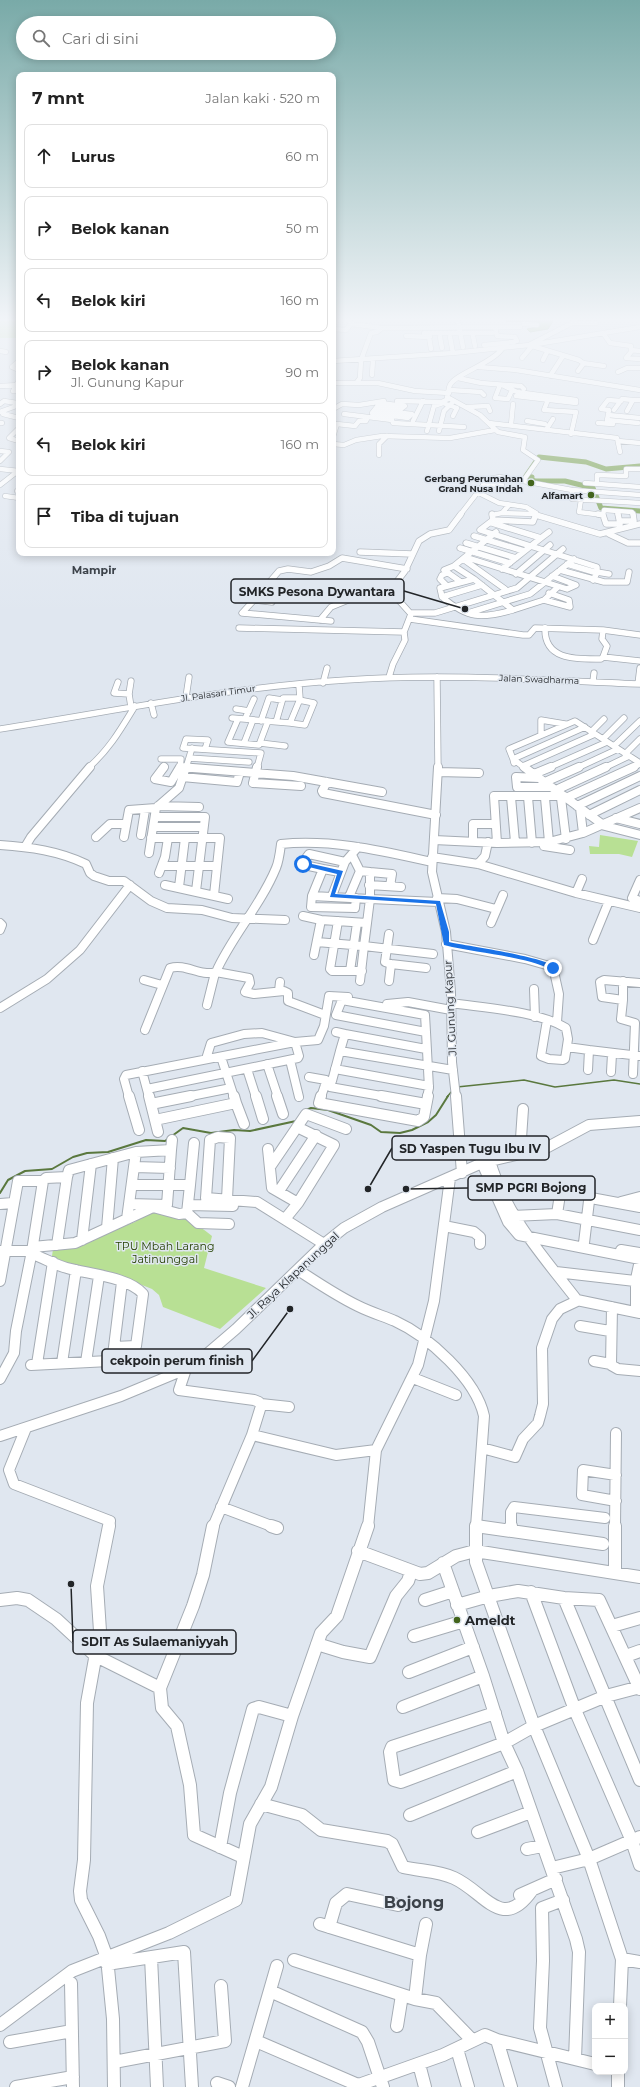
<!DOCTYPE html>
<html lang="id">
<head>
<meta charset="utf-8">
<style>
	body { margin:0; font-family:Montserrat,sans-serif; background:#f6f6f6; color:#222 }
	.controls { position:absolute; right:12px; bottom:12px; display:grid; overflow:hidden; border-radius:8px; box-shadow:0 2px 10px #0003 }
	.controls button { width:36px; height:36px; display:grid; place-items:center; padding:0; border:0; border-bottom:1px solid #e0e0e0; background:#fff; color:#222; font:20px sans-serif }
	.stop { position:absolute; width:12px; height:12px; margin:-9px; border:3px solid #1a73e8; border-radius:50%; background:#fff }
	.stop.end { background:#1a73e8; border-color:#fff; box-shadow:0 1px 4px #0008 }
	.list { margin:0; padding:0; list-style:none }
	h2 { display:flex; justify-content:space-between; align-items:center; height:52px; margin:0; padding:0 16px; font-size:17px }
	h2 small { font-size:13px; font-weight:400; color:#767676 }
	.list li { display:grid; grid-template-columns:26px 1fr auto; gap:12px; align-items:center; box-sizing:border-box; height:64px; margin:0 8px 8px; padding:0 8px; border:1px solid #e0e0e0; border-radius:8px }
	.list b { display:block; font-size:15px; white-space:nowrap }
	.list p { margin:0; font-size:13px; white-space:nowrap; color:#767676 }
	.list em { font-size:13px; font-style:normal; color:#767676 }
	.icon { flex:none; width:22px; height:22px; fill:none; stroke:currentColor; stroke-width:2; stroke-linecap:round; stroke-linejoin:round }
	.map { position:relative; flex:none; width:640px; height:2087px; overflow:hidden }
	.search { position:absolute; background:#fff; box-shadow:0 2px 10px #0003; left:16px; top:16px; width:320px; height:44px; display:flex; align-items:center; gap:10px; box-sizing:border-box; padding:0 14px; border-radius:22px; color:#767676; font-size:15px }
	.panel { position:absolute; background:#fff; box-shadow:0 2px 10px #0003; left:16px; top:72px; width:320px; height:484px; border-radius:8px }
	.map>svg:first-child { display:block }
	.green { fill:#b8e094 }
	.water { fill:#729c47; stroke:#5a783e }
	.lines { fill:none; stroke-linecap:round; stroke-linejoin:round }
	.stream-far1 { stroke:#5a783e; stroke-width:1.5 }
	.stream { stroke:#5a783e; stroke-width:2 }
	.river { stroke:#729c47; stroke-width:5 }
	.minor-far4-casing { stroke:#a5acb4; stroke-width:5.5 }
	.minor-far3-casing { stroke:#a5acb4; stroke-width:7 }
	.minor-far2-casing { stroke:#a5acb4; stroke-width:10 }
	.minor-far1-casing { stroke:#a5acb4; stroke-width:12 }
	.minor-casing { stroke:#a5acb4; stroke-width:14 }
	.minor-far4 { stroke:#fff; stroke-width:4.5 }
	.minor-far3 { stroke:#fff; stroke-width:5.5 }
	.minor-far2 { stroke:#fff; stroke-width:8 }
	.minor-far1 { stroke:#fff; stroke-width:10 }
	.minor { stroke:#fff; stroke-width:12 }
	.route { fill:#1a73e8 }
	.poi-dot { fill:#43651c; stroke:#e0e7f0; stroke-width:1.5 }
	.labels { text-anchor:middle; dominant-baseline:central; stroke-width:3; stroke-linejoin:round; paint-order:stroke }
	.far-poi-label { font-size:9px; font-weight:bold; fill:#222528; stroke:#e0e7f0; text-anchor:end }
	.far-street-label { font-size:9px; fill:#222528; stroke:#e0e7f0 }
	.far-quarter-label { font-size:11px; font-weight:bold; fill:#3d434a; stroke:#e0e7f0 }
	.street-label { font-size:11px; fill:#222528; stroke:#e0e7f0 }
	.park-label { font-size:11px; fill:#254000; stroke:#e0e7f0 }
	.near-poi-label { font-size:13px; font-weight:bold; fill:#222528; stroke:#e0e7f0; text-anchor:start }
	.near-quarter-label { font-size:16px; font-weight:bold; fill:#3d434a; stroke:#e0e7f0 }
	.leader { fill:none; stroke:#222528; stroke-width:1.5 }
	.callout-dot { fill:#222528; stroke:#e0e7f0; stroke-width:1.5 }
	.callout { fill:#e0e7f0; stroke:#222528; stroke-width:1.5 }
	.callout-label { font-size:12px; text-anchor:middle; font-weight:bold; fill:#222528 }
</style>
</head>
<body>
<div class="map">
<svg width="640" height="2087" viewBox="0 0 640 2087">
	<rect width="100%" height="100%" fill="#e0e7f0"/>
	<path class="green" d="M0 321H19V338H0Z
		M600 835 638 841 632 857 619 854H590L589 846 599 847Z
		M158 1209C179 1213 195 1222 212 1236L204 1268 266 1288 220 1329 163 1307 159 1295 152 1289 107 1271 80 1269 52 1256 53 1249 86 1244 105 1233 135 1222 147 1213Z"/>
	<path class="water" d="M506 321H553L548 329 530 332 527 329 537 327 530 322Z"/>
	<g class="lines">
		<path class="stream-far1" d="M457 1087 524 1080 555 1087 614 1080 640 1084
			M447 1097 452 1091"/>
		<path class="stream" d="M306 1110 311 1108 328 1110 371 1125 381 1132 400 1133 412 1130 428 1122 436 1115 448 1096
			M0 1193 8 1180 25 1171 52 1169 73 1157 87 1153 108 1152 146 1140 165 1141 183 1128 211 1133 234 1130 250 1131 296 1121"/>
		<path class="river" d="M640 466 606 469 586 462 539 457 526 476 532 477 531 479 535 481H565L593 488 601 508 640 511"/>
		<g class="minor-far4-casing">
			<path id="minor-far4" d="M458 321 463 347
				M573 323H596
				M351 324 382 328 520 327
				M524 324 537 325
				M495 327 497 336 515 337 517 341
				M333 329 346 330 352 323 350 322
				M424 333H492
				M603 333 610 343 631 346V352L626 358 640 359
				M406 336 430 337
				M473 336 475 346
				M429 337 431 349
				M440 337 442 348
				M450 337 453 353
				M537 344 640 327
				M484 345 514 342
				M529 345 579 360 583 363 604 366
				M631 350 640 351
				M0 351 6 352
				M522 358 532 346
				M543 360 547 352
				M19 361 12 367 19 370
				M333 361 453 353 529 345 576 321
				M479 367 516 370 640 390
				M578 371 584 363
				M618 372 627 368H640
				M372 375 373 359
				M550 376 563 356
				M458 378 481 383 521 386 524 389
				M18 382 13 391H19
				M357 382 360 378 361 360 371 333 377 332 382 328
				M333 383H378L415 391 449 393
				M500 385 495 398 508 399 512 390
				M502 385 517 392 576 400V403L516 396
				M0 386 19 385
				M450 390 481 392 484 395
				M549 397 544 410 576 412 571 434
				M397 401 442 402 448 399
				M621 401 608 400 601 409 609 410 607 420 638 423
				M0 404 4 401 17 403
				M467 407 488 406 490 411
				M333 409 342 404 359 405 384 401
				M375 410 412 414 408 418 372 413 380 403 405 406 401 409 378 406
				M614 410 622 399 633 400
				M627 411 633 400H640
				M0 412 19 405
				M3 414 19 418
				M344 414 392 420 393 423 464 427
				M608 415 640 418
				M413 421 423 401
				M527 421 545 424
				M0 423H2
				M489 423 617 438 620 452
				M598 423 613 424
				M511 425 513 404
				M19 428 9 438 19 441
				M546 430 553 419
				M427 431 434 406 443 403 457 408 453 416
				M439 431 444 411 452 403
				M333 437 337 424 355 426 359 421H366L367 419
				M618 441 640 443
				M333 444 344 445 356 440 382 436 450 438 495 430
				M0 451 9 452 0 461
				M379 455V444L387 436
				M0 469 19 471
				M523 481 572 490 640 495
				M585 483 640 487
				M483 484 502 485V489
				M597 484V475L626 476V469H640
				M0 485 18 471
				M572 490V499L640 503
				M17 491H19
				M477 492 499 503 526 507 536 513 535 515
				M5 496 19 498
				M581 500 579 512 603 515
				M617 511 618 515
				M502 513 536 514
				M460 515 488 479 500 477 523 481 538 460 523 450 525 437 498 432 480 415 447 397C449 393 448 388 450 385 455 374 491 364 502 349
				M492 515 502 513 509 505
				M603 515 604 510 632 512 633 515"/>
		</g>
		<g class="minor-far3-casing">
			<path id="minor-far3" d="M492 514 493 520 480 530 597 567V573L593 580
				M598 514 603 515 606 524H620L618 514
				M536 515 600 534 640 524
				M493 520 533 522 536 514
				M620 521H634L633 514
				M492 523 541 538 502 569
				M609 534 628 543H640
				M474 536 524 551
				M541 538 549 532
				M466 543 516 558
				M460 548 510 563
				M360 552 412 554
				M465 557 567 589 576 585 552 576
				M463 559 505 589
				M567 564 597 573
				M454 566 474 579
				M560 570 604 582H627L629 572
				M597 572 609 574
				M447 573 442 575 440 579 447 586
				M516 574 550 545
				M474 579 513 610C481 619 468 619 442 597L440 588Z
				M461 582 444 570 454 566 496 532
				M342 586 394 595
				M442 597 482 585
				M254 600 279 571 288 569 311 572 329 566 342 558 407 569
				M544 600 570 607 569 600 549 593
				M272 602 254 600 242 613 331 621
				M513 610 544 600 558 587
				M411 613H435L517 588 563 549
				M468 613 530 594 574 559
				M410 619 523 635H529L535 628 603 630
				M320 620 331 607 358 596 361 590
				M239 628 404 632
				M545 628C544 661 577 659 601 659L603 657 640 661
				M603 657 607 646 602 639 603 630 640 635
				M389 677 393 664 405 640 404 632 411 614 394 595 392 588 405 571 419 541 430 534 449 530 461 514
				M437 677 438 768
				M131 681 129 694 131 707
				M593 681 594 673
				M118 682 114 693 129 694
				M323 683 327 668
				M638 684 640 668
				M186 697 189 677
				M151 703 154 715
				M236 709 249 711
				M232 718 290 723 300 699 299 685
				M238 719 228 742 259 745 268 721
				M245 719 254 699
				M261 721 269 698 282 700
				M276 722 283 698H300
				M290 723 305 725 314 703 299 700
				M0 729C115 711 230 687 346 680 444 673 542 680 640 684
				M591 732 604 719
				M541 735V720L565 724
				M603 739 624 718
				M244 743 253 720
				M260 743 285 746
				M614 746 640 721
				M205 749 208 740 186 739 183 748 261 753 257 768
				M625 754 640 739
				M189 758 249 762
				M161 759H181L180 768
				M514 763 513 759 585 727
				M523 766 595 734
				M180 767 189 768
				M88 768C109 750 121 729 135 706
				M163 768 164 766
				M186 768 192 748
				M525 768 513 759 509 749 575 721 640 763
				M548 768 607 742
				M577 768 618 749
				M604 768 629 756
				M632 768 640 764"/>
		</g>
		<g class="minor-far2-casing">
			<path id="minor-far2" d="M164 767 155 779 171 782 180 767
				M180 767 293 776 382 792
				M257 767 253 783 301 786
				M438 767 432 872 446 932 451 992 452 1062 456 1097
				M524 767 602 824
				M438 772 479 773
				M534 774 551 767
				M182 777 237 782 240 772
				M539 778 516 777 517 787H551
				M327 782 322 791 323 793 436 815
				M545 782 579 767
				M556 790 606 767
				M511 797 515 842
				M528 797 532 843
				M545 798 549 842
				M561 798 566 839
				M566 798 634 767
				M158 806 199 807
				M577 806 640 776
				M580 808 583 833
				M589 815 640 790
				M155 817H205L196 891
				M616 818 640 824
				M601 825 640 835
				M153 827H203
				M141 835 145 810
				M96 837 110 824H126
				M124 837 129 810 156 808
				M151 838H220L214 895
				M434 840 497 843 549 842 583 833 640 808
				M473 842V824H495
				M497 843 494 796H564
				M0 845C30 847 59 851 86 864L90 873 94 876 109 881H124L151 901 167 908 202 910 232 918 285 920
				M544 846 570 850
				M25 847 31 837 90 767
				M149 853 156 808 179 788 186 767
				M432 857 478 864 576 893 640 908
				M478 864 485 856 488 842
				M162 866H217
				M323 869 340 872
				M370 872 392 874 390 886
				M159 873 165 857 168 838
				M640 880 632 898 640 901
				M165 885 228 899
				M369 885 401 887
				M179 887 185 838
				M576 893 582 879
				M312 896 370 899V872L360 871
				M332 896 345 862
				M349 897 360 871 352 855
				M356 898 355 908 311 907 312 896 323 869 304 865 303 862 309 854 345 862 358 847
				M437 898 457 899 496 909
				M303 916 321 920 367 923 364 946 317 942
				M338 921 330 969 332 971H350
				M0 923 2 925 0 930
				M357 923 350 971H362
				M367 923 370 899 438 902
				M491 923 503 895
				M389 934 385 962 391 964 389 981
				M593 940 609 901
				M446 944 525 959 553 967 559 994 557 1022
				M314 955 321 920
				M391 964 426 968
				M216 972 249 978 250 983 245 992 254 994 284 991 288 993V1001L325 1015
				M144 980 162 985
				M360 981 364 946 433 954
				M623 981V1000
				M534 989 535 1017
				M279 991 280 982
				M342 1000 425 1015 426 1032 336 1015Z
				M451 1003C484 1008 538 1011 566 1028L568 1039 565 1059 563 1060 549 1059 541 1056 547 1020
				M387 1004 408 1002 451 1010
				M207 1005 215 973
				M0 1008 47 979 80 950 130 885
				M145 1030 170 968C186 963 200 977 216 972 232 936 261 905 276 868 279 861 280 852 281 844 333 839 382 851 432 862
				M336 1032 345 1034
				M426 1032 429 1088 427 1097
				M567 1047 589 1050
				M426 1049 345 1034 340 1051 453 1070
				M221 1057 234 1097
				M290 1060 299 1097
				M267 1064 278 1097
				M247 1069 256 1097
				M335 1069 429 1086
				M588 1070 589 1050 640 1056
				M142 1071 149 1097
				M611 1072 612 1054
				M633 1074 635 1023 621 1019 623 1000 602 997 600 982 604 980 640 983
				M309 1077 326 1080 330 1087 387 1097
				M147 1089 298 1058 299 1056 295 1042 262 1033 244 1034 211 1043 206 1059
				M129 1097 124 1079 126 1075 295 1042 318 1040 324 1026 329 996 348 997
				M186 1097 231 1088
				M321 1097 325 1085 332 1081 340 1051"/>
		</g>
		<g class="minor-far1-casing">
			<path id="minor-far1" d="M129 1096 139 1130
				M149 1096 155 1120 236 1103 234 1096
				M256 1096 263 1119
				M277 1096 283 1114
				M321 1096 319 1103 418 1121 424 1117 428 1096
				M381 1096 426 1104
				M456 1096 462 1173
				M236 1103 244 1124
				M151 1104 191 1096
				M155 1120 158 1132
				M268 1149 272 1188 298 1203
				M171 1150 172 1140
				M520 1153 523 1109
				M490 1161C506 1216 543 1256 577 1300L640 1313
				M482 1163 508 1222 519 1235 640 1259
				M134 1167 170 1168
				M270 1167 306 1114 346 1129
				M43 1181 46 1178 67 1177 69 1170 136 1152 171 1150 167 1205 129 1204
				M132 1185H190L187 1213
				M190 1185 194 1143
				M279 1191 316 1135
				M227 1199 230 1138 218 1137 210 1140 206 1198 257 1202 324 1244
				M621 1202 640 1197
				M0 1204 13 1203
				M188 1205 233 1206
				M557 1214 561 1188
				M512 1216 557 1214 640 1230
				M127 1219 136 1152
				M285 1219 298 1203 334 1145 297 1127
				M444 1226 474 1232 480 1237V1244
				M107 1228 113 1158
				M82 1240 91 1164
				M584 1243 589 1201 591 1198 640 1207
				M57 1245 67 1177
				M33 1247 75 1243 153 1207 179 1214 187 1213 198 1223 229 1224
				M621 1250 640 1253
				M0 1251H32L16 1331 14 1353 0 1379
				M298 1270C318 1283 337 1296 358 1306 370 1312 383 1316 395 1321 428 1336 476 1379 484 1416L476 1527
				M556 1272 635 1281
				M0 1281 18 1181H43L32 1251
				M612 1307 611 1365 618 1369 640 1371
				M636 1312V1279L640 1260
				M580 1326 610 1331
				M114 1347 122 1282
				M594 1361 611 1364
				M86 1362 99 1276
				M62 1363 76 1270
				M37 1364 53 1262
				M31 1365 109 1361 112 1359 114 1347 136 1346 143 1294C129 1277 88 1274 67 1268 55 1265 44 1258 32 1254
				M186 1369 179 1390 254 1400 259 1402 261 1406 252 1435 213 1527
				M413 1378 456 1395
				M261 1404 289 1407
				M26 1428 9 1470 14 1484 110 1521 109 1527
				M252 1435 336 1455 376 1450
				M0 1436 121 1396 186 1369 201 1359 236 1329 324 1244 344 1228 382 1207 482 1163 546 1148 589 1125 640 1121
				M482 1448 515 1457 523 1439 538 1423 540 1416 543 1404 542 1348 552 1319 560 1309 577 1301
				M616 1475 583 1470 582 1495 616 1501
				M221 1507 274 1527
				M476 1526 481 1527
				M368 1527 376 1450 418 1365 434 1301 450 1178
				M511 1527V1512L514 1507 605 1518
				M615 1527 616 1433"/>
		</g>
		<g class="minor-casing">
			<path id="minor" d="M109 1526 97 1586 100 1631 87 1703 84 1860 80 1891 81 1900 99 1936 107 1958 113 2019 114 2087
				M271 1526 277 1528
				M476 1526V1562L534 1726 589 1859 622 1959 620 2006
				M476 1526 603 1544
				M511 1526V1531
				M358 1551 420 1574 428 1573 456 1556 475 1551 640 1577
				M443 1563 483 1676 504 1743 517 1771 576 1939 579 1952 575 2059
				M615 1573V1526
				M531 1592 575 1710 632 1841 640 1865
				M564 1598 640 1780
				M0 1600 17 1598 28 1600 56 1619 96 1656 160 1688 193 1606 203 1575 213 1526
				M425 1600 453 1591
				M457 1605 489 1596 518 1591 564 1598 599 1600 640 1689
				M612 1626 640 1618
				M414 1636 464 1621
				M317 1644 343 1652 370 1657 396 1596 408 1581 411 1572
				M626 1656 640 1651
				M409 1672 473 1647
				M160 1688 162 1708 177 1726 190 1785 194 1835 243 1857
				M403 1707 483 1676
				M495 1713 392 1747 390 1752 394 1780 401 1782 504 1743 534 1726 606 1696 640 1687
				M261 1804 302 1815 321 1830 387 1841 392 1844 403 1867C420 1871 439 1871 454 1878 485 1892 502 1933 532 1890
				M410 1815 517 1771
				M478 1832 531 1812
				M220 1847 230 1793 253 1709 259 1707 292 1716
				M527 1849 542 1846
				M552 1868 589 1859 640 1837
				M520 1895 556 1879
				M320 1924 420 1955 415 1999
				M329 1927 336 1903 347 1894 398 1905
				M420 1955 426 1924
				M151 1957 157 2087
				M622 1959 640 1962
				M294 1960 415 1999 436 2003 472 2040
				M107 1964 184 1952 192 2087
				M71 1983 73 2087
				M270 1991 362 2032 368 2042 383 2087
				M0 2025 72 1971 169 1933 236 1900 250 1824 271 1787 292 1716 321 1633 337 1616 368 1526
				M397 2026 402 1995
				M497 2040 511 2087
				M256 2041 358 2085
				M10 2042 72 2031
				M457 2049 468 2087
				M114 2062 225 2041 221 1986
				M419 2064 425 2087
				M618 2072V2087
				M217 2083 229 2087
				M16 2087 73 2077
				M242 2087 277 1966
				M353 2087 443 2055 485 2035 497 2040 595 2064
				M556 2087 540 2028 543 1961 542 1908 563 1900"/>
		</g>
		<use href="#minor-far4" class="minor-far4"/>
		<use href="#minor-far3" class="minor-far3"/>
		<use href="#minor-far2" class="minor-far2"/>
		<use href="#minor-far1" class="minor-far1"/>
		<use href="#minor" class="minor"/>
	</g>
	<linearGradient id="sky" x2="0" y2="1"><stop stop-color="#79aaa8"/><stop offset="0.52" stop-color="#f1f4f8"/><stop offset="1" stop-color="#f1f4f8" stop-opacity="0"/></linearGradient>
	<rect width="640" height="614" fill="url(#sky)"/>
	<path class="route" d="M303 862 343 871 335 894 440 901 449 932V942C467 946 548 957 556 968L553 970C520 955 480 954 444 945L436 904 330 897 337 874 301 865Z"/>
	<g class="poi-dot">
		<circle cx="531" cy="483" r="4"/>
		<circle cx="591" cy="495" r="4"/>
		<circle cx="457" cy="1620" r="4"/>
	</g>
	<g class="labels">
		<g class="far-poi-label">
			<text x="523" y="478">Gerbang Perumahan<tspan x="523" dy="10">Grand Nusa Indah</tspan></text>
			<text x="583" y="495">Alfamart</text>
		</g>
		<g class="far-street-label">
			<text transform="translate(539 679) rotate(2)">Jalan Swadharma</text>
			<text transform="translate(218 693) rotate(-8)">Jl. Palasari Timur</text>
		</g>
		<g class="far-quarter-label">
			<text x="94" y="570">Mampir</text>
		</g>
		<g class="street-label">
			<text transform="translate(450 1008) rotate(-93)">Jl. Gunung Kapur</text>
			<text transform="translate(293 1275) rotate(-43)">Jl. Raya Klapanunggal</text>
		</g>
		<g class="park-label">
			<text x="165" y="1246">TPU Mbah Larang<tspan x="165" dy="13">Jatinunggal</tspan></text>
		</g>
		<g class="near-poi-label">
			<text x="465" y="1620">Ameldt</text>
		</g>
		<g class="near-quarter-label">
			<text x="414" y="1902">Bojong</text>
		</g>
	</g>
	<path class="leader" d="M465 609L404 591M368 1189L392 1148M406 1189L468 1188M290 1309L252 1361M71 1584L73 1642"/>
	<g class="callout-dot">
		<circle cx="465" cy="609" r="4"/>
		<circle cx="368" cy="1189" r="4"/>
		<circle cx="406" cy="1189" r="4"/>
		<circle cx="290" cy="1309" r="4"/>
		<circle cx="71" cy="1584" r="4"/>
	</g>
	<g class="callout">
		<rect x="231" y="579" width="173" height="24" rx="4"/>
		<rect x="392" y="1136" width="157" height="24" rx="4"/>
		<rect x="468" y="1176" width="127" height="24" rx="4"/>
		<rect x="102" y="1349" width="150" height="24" rx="4"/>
		<rect x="73" y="1630" width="163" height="24" rx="4"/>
	</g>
	<g class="callout-label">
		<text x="317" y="596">SMKS Pesona Dywantara</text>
		<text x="470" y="1153">SD Yaspen Tugu Ibu IV</text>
		<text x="531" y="1192">SMP PGRI Bojong</text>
		<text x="177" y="1365">cekpoin perum finish</text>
		<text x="155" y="1646">SDIT As Sulaemaniyyah</text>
	</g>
</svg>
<div class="controls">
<button>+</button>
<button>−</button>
</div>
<div class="stop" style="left:303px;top:864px"></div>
<div class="stop end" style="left:553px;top:968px"></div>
<div class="search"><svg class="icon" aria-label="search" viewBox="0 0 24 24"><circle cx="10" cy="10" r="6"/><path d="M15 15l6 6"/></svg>Cari di sini</div>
<section class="panel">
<h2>7 mnt<small>Jalan kaki · 520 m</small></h2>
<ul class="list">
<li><svg class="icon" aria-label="ahead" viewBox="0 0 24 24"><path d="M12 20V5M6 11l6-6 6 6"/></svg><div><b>Lurus</b></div><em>60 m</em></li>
<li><svg class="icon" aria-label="right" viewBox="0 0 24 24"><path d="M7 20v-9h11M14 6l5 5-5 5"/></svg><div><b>Belok kanan</b></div><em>50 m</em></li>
<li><svg class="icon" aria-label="left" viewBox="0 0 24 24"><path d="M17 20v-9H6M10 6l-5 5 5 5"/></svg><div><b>Belok kiri</b></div><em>160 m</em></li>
<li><svg class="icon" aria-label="right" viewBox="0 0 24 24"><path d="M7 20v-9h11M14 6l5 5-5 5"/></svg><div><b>Belok kanan</b><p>Jl. Gunung Kapur</p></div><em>90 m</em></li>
<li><svg class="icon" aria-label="left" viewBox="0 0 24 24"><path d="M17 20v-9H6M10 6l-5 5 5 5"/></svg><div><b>Belok kiri</b></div><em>160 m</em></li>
<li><svg class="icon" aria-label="arrive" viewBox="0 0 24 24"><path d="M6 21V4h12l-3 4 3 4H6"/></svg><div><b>Tiba di tujuan</b></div></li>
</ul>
</section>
</div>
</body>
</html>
